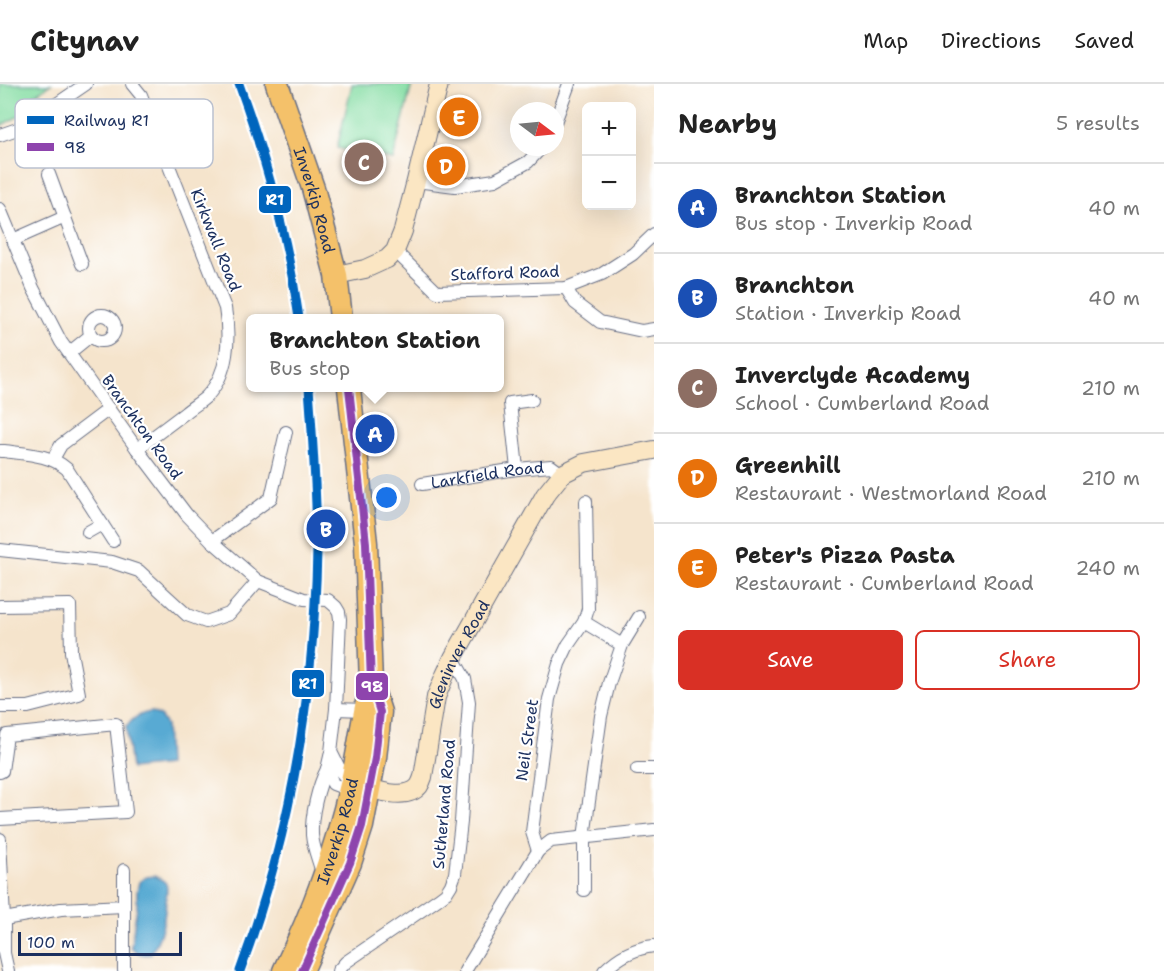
<!DOCTYPE html>
<html lang="en">
<head>
<meta charset="utf-8">
<style>
	body { margin:0; font-family:"Shantell Sans",sans-serif; background:#f6f6f6; color:#222 }
	.controls { position:absolute; right:18px; top:18px; display:grid; overflow:hidden; border-radius:9px; box-shadow:0 6px 24px #0002 }
	.controls button { width:54px; height:54px; display:grid; place-items:center; padding:0; border:0; border-bottom:2px solid #e0e0e0; background:#fff; color:#222; font:30px sans-serif }
	.compass { position:absolute; left:510px; top:18px; width:54px; height:54px; border-radius:50%; background:#fff; box-shadow:0 6px 24px #0002; rotate:106deg }
	.scale { position:absolute; left:18px; bottom:15px; width:164px; box-sizing:border-box; padding-left:6px; border:3px solid #1b2f5e; border-top:0; font-size:16px; line-height:21px; white-space:nowrap; color:#1b2f5e; -webkit-text-stroke:4px #fff; paint-order:stroke }
	.you { position:absolute; left:387px; top:414px; width:21px; height:21px; margin:-15px; border:4px solid #fff; border-radius:50%; background:#1a73e8; box-shadow:0 0 0 9px #1a73e833 }
	.badge { display:grid; place-items:center; width:39px; height:39px; border-radius:50%; background:#d93025; color:#fff; font-size:20px; font-weight:700 }
	.pin { position:absolute; translate:-50% -50%; border:3px solid #fff; box-shadow:0 2px 6px #0006 }
	.popup { position:absolute; left:246px; top:230px; width:258px; height:78px; box-sizing:border-box; display:grid; place-content:center; border-radius:9px; background:#fff; filter:drop-shadow(0 2px 4px #0005); font-size:20px; white-space:nowrap; color:#767676 }
	.popup b { font-size:22px; color:#222 }
	.popup::after { content:''; position:absolute; left:50%; top:100%; margin-left:-12px; border:12px solid transparent; border-top-color:#fff }
	.list { margin:0; padding:0; list-style:none }
	h2 { display:flex; justify-content:space-between; align-items:center; height:78px; margin:0; padding:0 24px; font-size:26px }
	h2 small { font-size:20px; font-weight:400; color:#767676 }
	.list li { display:grid; grid-template-columns:39px 1fr auto; gap:18px; align-items:center; box-sizing:border-box; height:90px; padding:0 24px; border-top:2px solid #e0e0e0 }
	.list b { display:block; font-size:22px; white-space:nowrap }
	.list p { margin:0; font-size:20px; white-space:nowrap; color:#767676 }
	.list em { font-size:20px; font-style:normal; color:#767676 }
	.actions { display:flex; gap:12px; padding:18px 24px }
	.actions a { flex:1; padding:14px 0; border:2px solid #d93025; border-radius:9px; text-align:center; font-size:21px; color:#d93025 }
	.actions .main { background:#d93025; color:#fff }
	.map { position:relative; flex:none; width:654px; height:887px; overflow:hidden }
	header { display:flex; align-items:center; gap:36px; box-sizing:border-box; height:84px; padding:0 30px; background:#fff; border-bottom:2px solid #e0e0e0 }
	header strong { font-size:28px }
	nav { display:flex; gap:33px; margin-inline-start:auto; font-size:21px }
	main { display:flex }
	aside { flex:1; background:#fff }
	.map>svg:first-child { display:block }
	.green { fill:#84dda3; stroke:#508680; stroke-width:1.5 }
	.water { fill:#58aad3; stroke:#3a6c98; stroke-width:1.5 }
	.lines { fill:none; stroke-linecap:round; stroke-linejoin:round }
	.street-casing { stroke:#676e84; stroke-width:14 }
	.secondary-casing { stroke:#676e84; stroke-width:20 }
	.highway-casing { stroke:#676e84; stroke-width:25 }
	.street { stroke:#fff; stroke-width:12 }
	.secondary { stroke:#fbe6c3; stroke-width:18 }
	.highway { stroke:#f4c16a; stroke-width:22 }
	.bus-1-casing { stroke:#fff; stroke-width:12 }
	.bus-1 { stroke:#8e44ad; stroke-width:8 }
	.rail-1-casing { stroke:#fff; stroke-width:14 }
	.rail-1 { stroke:#0065bd; stroke-width:9 }
	.labels { text-anchor:middle; dominant-baseline:central; stroke-width:4.5; stroke-linejoin:round; paint-order:stroke }
	.street-label { font-size:16px; fill:#1b2f5e; stroke:#fff }
	.key { fill:#fff; stroke:#bbc1cf; stroke-width:1.5 }
	.key-label { font-size:16px; fill:#1b2f5e }
	.line-badge { stroke:#fff; stroke-width:2 }
	.badge-label { font-size:16px; text-anchor:middle; font-weight:bold; fill:#fff }
</style>
</head>
<body>
<header>
<strong>Citynav</strong>
<nav><a>Map</a><a>Directions</a><a>Saved</a></nav>
</header>
<main>
<div class="map">
<svg width="654" height="887" viewBox="0 0 654 887">
	<rect width="100%" height="100%" fill="#fff"/>
	<filter id="ink" filterUnits="userSpaceOnUse"><feTurbulence type="fractalNoise" baseFrequency=".0167" numOctaves="2"/><feDisplacementMap in="SourceGraphic" scale="12" xChannelSelector="R" yChannelSelector="G"/><feConvolveMatrix kernelMatrix="1 2 1 2 8 2 1 2 1" color-interpolation-filters="sRGB"/></filter>
	<filter id="wash" filterUnits="userSpaceOnUse"><feTurbulence type="fractalNoise" baseFrequency=".008" numOctaves="4" result="noise"/><feDisplacementMap in="SourceGraphic" scale="24" xChannelSelector="R" yChannelSelector="G"/><feGaussianBlur stdDeviation="1.35" result="paint"/><feColorMatrix in="noise" values="0 0 0 0 0 0 0 0 0 0 0 0 0 0 0 0 0 1.4 0 .05"/><feComposite in="paint" operator="in"/></filter>
	<g filter="url(#wash)">
		<rect width="100%" height="100%" fill="#f5e4cc"/>
		<path class="green" d="M0 0H51L33 12 23 30 0 42Z
			M352 0H412L393 76 337 64Z"/>
		<path class="water" d="M153 628 161 633 166 641 168 681 131 685 126 643C134 633 140 629 153 628Z
			M154 792C159 794 164 795 166 800 168 804 166 810 166 814 165 835 162 853 150 870 141 872 138 869 131 863L137 822V807L139 798 146 793Z"/>
	</g>
	<g filter="url(#ink)">
		<g class="lines">
			<g class="street-casing">
				<g id="street">
					<path d="M132 0 141 11 225 224C230 253 229 289 207 312 201 318 192 323 185 329 169 341 153 353 137 365"/>
					<path d="M555 38 569 0"/>
					<path d="M0 51 23 43 86 0"/>
					<path d="M49 90 82 180"/>
					<path d="M416 97 455 102 495 96 528 78 542 63"/>
					<path d="M0 125 33 204 61 258 137 365 187 431 212 457 258 497 304 515 328 516 336 523 339 528 340 535 336 625 331 668 327 685 333 700 341 703 351 700 341 688 331 668"/>
					<path d="M13 156 65 133"/>
					<path d="M395 167 437 208 566 204 602 190 633 170 654 150"/>
					<path d="M566 204 575 219 600 238 642 247 654 245"/>
					<circle cx="102" cy="244" r="13"/>
					<path d="M69 269 90 252"/>
					<path d="M0 367H4C25 370 50 370 67 385L113 457"/>
					<path d="M53 375 61 361 109 325"/>
					<path d="M517 385 510 319 532 316"/>
					<path id="s1" d="M422 400 517 385 551 382 562 390"/>
					<path d="M88 448 102 440"/>
					<path d="M212 457 271 414 286 348"/>
					<path d="M0 466 112 478 139 487 187 531 206 538 229 530 258 497"/>
					<path d="M0 522 70 521 71 568 79 610 28 623H0"/>
					<path d="M584 538 622 561"/>
					<path d="M336 625 364 626"/>
					<path d="M637 685H654"/>
					<path d="M0 688 2 687 7 651 116 640 126 728 0 735"/>
					<path d="M0 755 4 835V869L8 887"/>
					<path d="M538 767 551 757 654 746"/>
					<path d="M322 789C319 777 313 764 312 751 311 732 318 702 327 685"/>
					<path d="M584 806V753L601 632 609 599 622 561 639 533"/>
					<path d="M4 835 61 825 124 822"/>
					<path d="M124 887V786"/>
					<path d="M338 887 346 878 438 815 446 809 451 801 455 790 461 738 469 618 465 595 453 574"/>
					<path d="M465 887 538 767 532 748 549 615 559 580 568 561 584 538 588 525 586 417"/>
					<path d="M604 887C618 873 634 864 654 862"/>
				</g>
			</g>
			<g class="secondary-casing">
				<g id="secondary">
					<path d="M336 191 365 185 387 175 395 167 403 147 416 97 439 0"/>
					<path id="s2" d="M357 701C374 705 406 718 419 702 421 699 422 696 423 693L436 613 445 591 453 574 545 411 562 390 584 379 654 366"/>
				</g>
			</g>
			<g class="highway-casing">
				<g id="highway">
					<path id="s3" d="M277 0 313 104 336 191 341 234"/>
					<path id="s4" d="M284 887C313 828 336 765 351 701 359 668 362 634 371 602"/>
					<path d="M302 887 350 779 362 742 375 674 380 628 371 600 366 459 349 304"/>
				</g>
			</g>
			<use href="#street" class="street"/>
			<use href="#secondary" class="secondary"/>
			<use href="#highway" class="highway"/>
			<g class="bus-1-casing">
				<path id="bus-1" d="M302 887 350 779 362 742 375 674 380 628 371 600 366 459 349 304"/>
			</g>
			<use href="#bus-1" class="bus-1"/>
			<g class="rail-1-casing">
				<path id="rail-1" d="M239 0C266 75 288 155 299 234
					M240 887C290 754 314 610 317 467 317 413 313 358 309 304"/>
			</g>
			<use href="#rail-1" class="rail-1"/>
		</g>
	</g>
	<g class="labels">
		<g class="street-label">
			<text stroke="none"><textPath href="#s3" startOffset="122">Inverkip Road</textPath></text>
			<text transform="translate(216 156) rotate(68)">Kirkwall Road</text>
			<text transform="translate(505 189) rotate(-2)">Stafford Road</text>
			<text transform="translate(142 343) rotate(54)">Branchton Road</text>
			<text stroke="none"><textPath href="#s1" startOffset="66">Larkfield Road</textPath></text>
			<text stroke="none"><textPath href="#s2" startOffset="204">Gleninver Road</textPath></text>
			<text transform="translate(527 656) rotate(-82)">Neil Street</text>
			<text transform="translate(444 720) rotate(-85)">Sutherland Road</text>
			<text stroke="none"><textPath href="#s4" startOffset="150">Inverkip Road</textPath></text>
		</g>
	</g>
	<rect x="15" y="15" width="198" height="69" rx="9" class="key"/>
	<rect x="27" y="32" width="27" height="8" fill="#0065bd"/>
	<rect x="27" y="59" width="27" height="8" fill="#8e44ad"/>
	<g class="key-label">
		<text x="64" y="42">Railway R1</text>
		<text x="64" y="69">98</text>
	</g>
	<g class="line-badge">
		<rect x="258" y="101" width="34" height="29" rx="6" fill="#0065bd"/>
		<rect x="291" y="585" width="34" height="29" rx="6" fill="#0065bd"/>
		<rect x="355" y="588" width="34" height="29" rx="6" fill="#8e44ad"/>
	</g>
	<g class="badge-label">
		<text x="275" y="121">R1</text>
		<text x="308" y="605">R1</text>
		<text x="372" y="608">98</text>
	</g>
</svg>
<div class="controls">
<button>+</button>
<button>−</button>
</div>
<svg class="compass" viewBox="-18 -18 36 36"><path d="M0-13l5 13h-10z" fill="#e53935"/><path d="M0 13l5-13h-10z" fill="#767676"/></svg>
<div class="scale">100 m</div>
<div class="you"></div>
<div class="pin badge" style="left:375px;top:350px;background:#1a4fb4">A</div>
<div class="popup"><b>Branchton Station</b>Bus stop</div>
<div class="pin badge" style="left:326px;top:445px;background:#1a4fb4">B</div>
<div class="pin badge" style="left:364px;top:78px;background:#8d6e63">C</div>
<div class="pin badge" style="left:446px;top:82px;background:#e8710a">D</div>
<div class="pin badge" style="left:459px;top:33px;background:#e8710a">E</div>
</div>
<aside>
<h2>Nearby<small>5 results</small></h2>
<ul class="list">
<li><span class="badge" style="background:#1a4fb4">A</span><div><b>Branchton Station</b><p>Bus stop · Inverkip Road</p></div><em>40 m</em></li>
<li><span class="badge" style="background:#1a4fb4">B</span><div><b>Branchton</b><p>Station · Inverkip Road</p></div><em>40 m</em></li>
<li><span class="badge" style="background:#8d6e63">C</span><div><b>Inverclyde Academy</b><p>School · Cumberland Road</p></div><em>210 m</em></li>
<li><span class="badge" style="background:#e8710a">D</span><div><b>Greenhill</b><p>Restaurant · Westmorland Road</p></div><em>210 m</em></li>
<li><span class="badge" style="background:#e8710a">E</span><div><b>Peter's Pizza Pasta</b><p>Restaurant · Cumberland Road</p></div><em>240 m</em></li>
</ul>
<div class="actions"><a class="main">Save</a><a>Share</a></div>
</aside>
</main>
</body>
</html>
